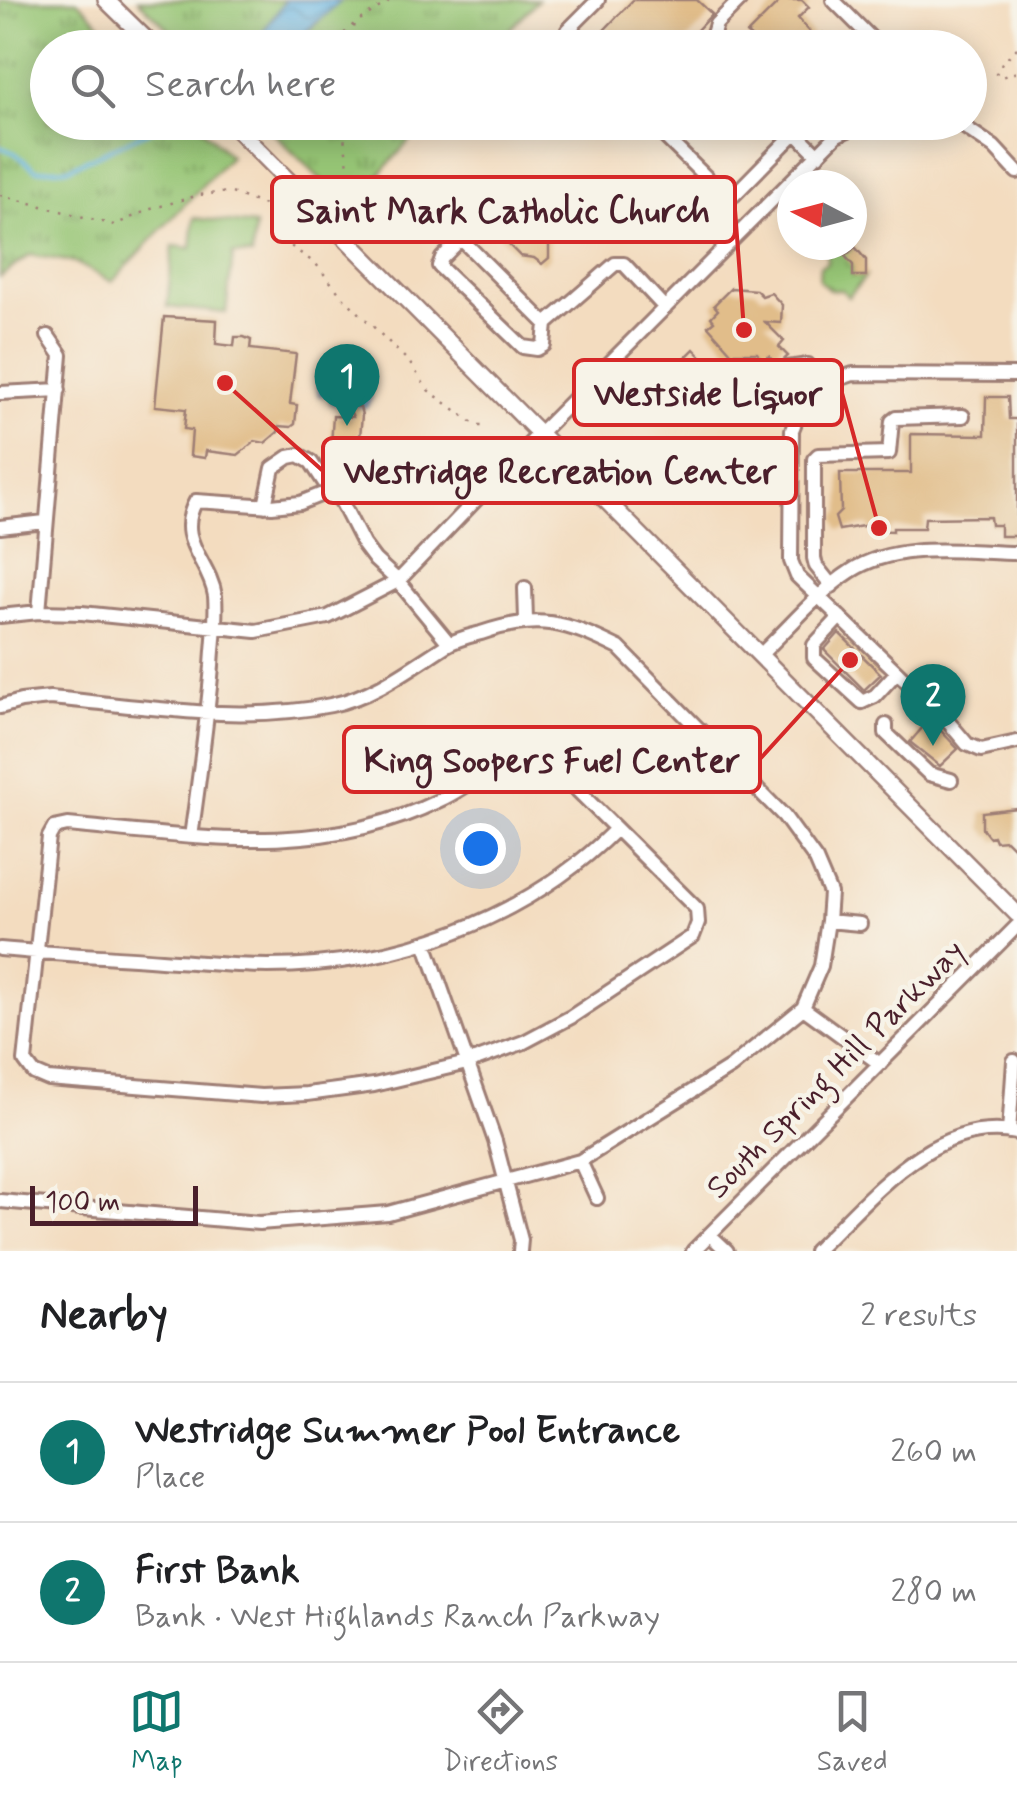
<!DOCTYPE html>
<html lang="en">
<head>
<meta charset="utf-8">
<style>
	body { margin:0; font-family:Mynerve,sans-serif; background:#f6f6f6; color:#202124 }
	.compass { position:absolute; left:777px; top:170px; width:90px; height:90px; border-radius:50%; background:#fff; box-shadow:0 5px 25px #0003; rotate:276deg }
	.scale { position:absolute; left:30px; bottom:25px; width:168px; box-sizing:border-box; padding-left:10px; border:5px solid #4a1f2b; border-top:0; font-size:28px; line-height:35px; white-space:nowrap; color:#4a1f2b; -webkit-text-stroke:8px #f7f3e8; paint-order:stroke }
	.you { position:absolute; left:480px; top:848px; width:35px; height:35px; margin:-25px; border:8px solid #fff; border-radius:50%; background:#1a73e8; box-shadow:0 0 0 15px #1a73e833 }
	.badge { display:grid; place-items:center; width:65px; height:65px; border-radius:50%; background:#0f766e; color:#fff; font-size:32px; font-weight:700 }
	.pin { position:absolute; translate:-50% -82px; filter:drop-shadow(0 2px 5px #0008) }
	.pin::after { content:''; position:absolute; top:52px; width:35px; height:30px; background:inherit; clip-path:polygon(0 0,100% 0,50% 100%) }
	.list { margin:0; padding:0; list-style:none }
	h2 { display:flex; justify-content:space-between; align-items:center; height:130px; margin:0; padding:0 40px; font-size:42px }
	h2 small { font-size:32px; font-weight:400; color:#757577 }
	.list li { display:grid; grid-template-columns:65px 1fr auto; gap:30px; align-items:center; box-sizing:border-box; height:140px; padding:0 40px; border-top:2px solid #e0e0e0 }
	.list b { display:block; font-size:38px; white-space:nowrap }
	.list p { margin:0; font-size:32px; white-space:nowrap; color:#757577 }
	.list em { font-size:32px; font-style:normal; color:#757577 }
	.icon { flex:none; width:55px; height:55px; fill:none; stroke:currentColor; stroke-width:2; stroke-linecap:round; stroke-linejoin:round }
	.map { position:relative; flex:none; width:1017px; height:1251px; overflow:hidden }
	.search { position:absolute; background:#fff; box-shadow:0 5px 25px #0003; left:30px; right:30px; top:30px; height:110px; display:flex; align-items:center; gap:25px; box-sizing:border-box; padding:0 35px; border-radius:55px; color:#757577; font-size:38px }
	.sheet { height:410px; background:#fff }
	nav { display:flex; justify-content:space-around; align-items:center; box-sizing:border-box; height:140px; border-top:2px solid #e0e0e0; background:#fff; font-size:28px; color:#757577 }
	nav a { display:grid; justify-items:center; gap:5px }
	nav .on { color:#0f766e }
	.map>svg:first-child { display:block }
	.grass { fill:url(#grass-tufts); stroke:#707250; stroke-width:2.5 }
	.pitch { fill:#96c574; stroke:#707250; stroke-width:2.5 }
	.water { fill:url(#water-waves); stroke:#5a6b88; stroke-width:2.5 }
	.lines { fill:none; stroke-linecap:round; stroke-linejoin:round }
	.stream { stroke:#6ab7e4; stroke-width:4 }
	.building { fill:#e1bd8a }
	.minor-casing { stroke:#9e7e75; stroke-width:18 }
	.major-casing { stroke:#9e7e75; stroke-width:20 }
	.path { stroke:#9e7e75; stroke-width:2.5; stroke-dasharray:2.5 8; stroke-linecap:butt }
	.minor { stroke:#fff; stroke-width:12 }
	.major { stroke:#fff; stroke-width:15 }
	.labels { text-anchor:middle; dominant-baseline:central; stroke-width:9; stroke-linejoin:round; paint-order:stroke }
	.street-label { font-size:32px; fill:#4a1f2b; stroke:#f7f3e8 }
	.leader { fill:none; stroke:#d62828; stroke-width:4 }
	.callout-dot { fill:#d62828; stroke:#f7f3e8; stroke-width:4 }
	.callout { fill:#f7f3e8; stroke:#d62828; stroke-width:4 }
	.callout-label { font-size:35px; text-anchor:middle; font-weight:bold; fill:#4a1f2b }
</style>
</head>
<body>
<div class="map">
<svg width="1017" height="1251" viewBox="0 0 1017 1251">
	<defs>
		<pattern id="grass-tufts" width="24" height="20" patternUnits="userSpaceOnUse" patternTransform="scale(2.5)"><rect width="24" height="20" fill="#96c574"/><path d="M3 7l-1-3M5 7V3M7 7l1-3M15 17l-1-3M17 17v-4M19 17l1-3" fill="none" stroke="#7c9f5f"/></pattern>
		<pattern id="water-waves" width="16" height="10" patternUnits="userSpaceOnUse" patternTransform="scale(2.5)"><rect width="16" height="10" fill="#6ab7e4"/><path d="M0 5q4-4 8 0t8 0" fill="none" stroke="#5994b9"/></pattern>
	</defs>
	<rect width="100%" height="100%" fill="#f7f3e8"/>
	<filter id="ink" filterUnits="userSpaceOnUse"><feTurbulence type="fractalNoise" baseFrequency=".01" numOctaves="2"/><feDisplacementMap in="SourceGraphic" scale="20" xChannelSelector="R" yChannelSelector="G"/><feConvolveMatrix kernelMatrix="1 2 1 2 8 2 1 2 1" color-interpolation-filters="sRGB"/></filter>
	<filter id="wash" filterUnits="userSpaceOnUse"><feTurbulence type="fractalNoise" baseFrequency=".0048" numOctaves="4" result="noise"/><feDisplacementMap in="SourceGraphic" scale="40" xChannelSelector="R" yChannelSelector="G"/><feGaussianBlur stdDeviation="2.25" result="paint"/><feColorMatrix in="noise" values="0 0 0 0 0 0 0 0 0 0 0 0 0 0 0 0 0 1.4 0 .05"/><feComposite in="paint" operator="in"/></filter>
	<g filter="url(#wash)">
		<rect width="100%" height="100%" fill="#f3dcbf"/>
		<path class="grass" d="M0 0H77L123 47 48 48V122L197 123 230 156 112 282 74 262 30 255 0 277Z
			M138 0H538L492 48 187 47Z
			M263 123H425L350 208Z
			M827 248 853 249V276H866L848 297 842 290H829L819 280 820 266 827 263Z"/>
		<path class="pitch" d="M194 218 255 225 252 255 233 254 226 313 167 307 173 246 191 248Z"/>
		<path class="water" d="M286 0H342L289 47H261L258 42C260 34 280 8 286 0Z
			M343 377 365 381 366 394 371 397 366 407 331 403 330 384 328 394 319 395 318 382Z"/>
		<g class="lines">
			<path class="stream" d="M0 147 15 153 36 170 69 168 164 124"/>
		</g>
		<g id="blocks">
			<path class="building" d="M633 0H697L712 14 680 48H587Z
				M781 0H802L809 7 798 18 816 39 823 33 836 48H749L755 40 747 34Z
				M504 215H534L549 231V258L542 264 534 258 520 256 492 228Z
				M855 247 866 260V276H853V265L845 256Z
				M731 288 756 290 762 296 771 293 782 305 781 323 765 322 784 341 779 347 788 356 777 366 769 356 764 361 757 353H732L708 326 714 321 711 317 718 310 714 305Z
				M164 317 217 320 216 344 234 346 235 337H244L251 340 250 349 296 354 290 404 297 405 295 424 291 427 279 426 278 432 265 443 255 441 238 455 206 451 205 458 190 456 192 430 184 429 186 409 155 406Z
				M694 349 715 371 681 403 668 388 685 364 682 361Z
				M986 397H1008L1009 419H1017V536H1000V525H991L990 517 925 518 924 528H893V531L869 530V525L839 530 835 517 841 511 840 473H911V434L985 435Z
				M354 406 360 407 362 415 359 447 331 445 333 416 353 417 350 410Z
				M839 633 881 674 864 690 824 650Z
				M930 719 958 749 940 766 910 742Z
				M1017 808V851L1006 840 995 841 993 836 989 837 982 828V812Z"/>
		</g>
	</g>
	<g filter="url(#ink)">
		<use href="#blocks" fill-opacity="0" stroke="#9e7e75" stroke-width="2.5"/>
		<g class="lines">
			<g class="minor-casing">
				<path id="minor" d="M833 0 881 48
					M568 48V30L598 0
					M709 48 716 24 740 0
					M650 122 727 198 734 195 795 133
					M785 122 818 155
					M957 122 994 147 1017 172
					M482 218 442 258 439 266 523 347 537 349 544 345 546 324 615 264H624L665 308
					M461 239 546 324
					M1017 375 853 374 821 385 802 405 792 430 791 561 797 576 944 717 967 744 981 750 1017 742
					M0 393 59 390
					M802 405C787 399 780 392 782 375L788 368 808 365 823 384
					M265 506 273 468 289 457 299 455 311 462 330 491
					M0 527 45 522
					M832 586 816 566 814 558V459L818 455 889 453 892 421 896 418 963 416
					M525 588 526 620
					M39 612 61 355 48 336
					M0 616 39 612 82 613 256 631 328 617 398 581 540 433 837 135 865 122
					M840 617 814 645V658L862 702 875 696 897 672
					M760 655C789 628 817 593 851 571 898 541 963 552 1017 553
					M0 707 21 701 50 698C143 706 239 724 331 705 374 696 409 669 445 646 456 639 469 636 481 633 538 613 566 622 619 648L784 816 816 860 830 893 828 921 821 966 803 1008 731 1067 580 1161 388 1213 259 1223 0 1201
					M886 725V733L929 774 951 780
					M519 751 533 752 549 762 697 909 698 923 693 936 571 1017 524 1042 467 1063 374 1085 307 1094 261 1096 48 1079 34 1073 25 1061 49 837 54 828 68 825C194 837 322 859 440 800 467 787 493 767 519 751Z
					M191 837C199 780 207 723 212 666 213 643 217 619 215 596 210 561 174 540 196 501L272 506 300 503 330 491 341 501 363 544 375 560 398 581 449 643
					M828 921 860 924
					M426 945 495 1141 521 1240 520 1251
					M0 949C54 954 107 956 161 960 196 962 232 966 268 966 396 966 525 920 616 829
					M803 1008 880 1064
					M1009 1132 1014 1061
					M580 1161 597 1198
					M710 1235 727 1251
					M693 1251 1017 926
					M815 1251C869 1200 933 1116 1017 1133"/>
			</g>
			<g class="major-casing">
				<path id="major" d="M106 0 155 48
					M230 122 1017 914"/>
			</g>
			<path class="path" d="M329 48 354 24
				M350 48 355 23 391 0
				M1017 48 1000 65 996 74 1001 77 1017 72
				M0 195 114 225 151 209 199 195 229 192 264 205 272 212 292 247 316 264 341 295 409 362 428 390 477 426H488
				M327 198 329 196 345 211 349 173 342 122
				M298 224 306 217"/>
			<use href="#minor" class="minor"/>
			<use href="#major" class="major"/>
		</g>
	</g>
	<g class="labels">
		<g class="street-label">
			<text transform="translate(836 1070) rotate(-45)">South Spring Hill Parkway</text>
		</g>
	</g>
	<path class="leader" d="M744 330L735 210M879 528L842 393M225 383L323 471M850 660L760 759"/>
	<g class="callout-dot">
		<circle cx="744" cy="330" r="10"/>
		<circle cx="879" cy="528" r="10"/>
		<circle cx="225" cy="383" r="10"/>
		<circle cx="850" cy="660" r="10"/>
	</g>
	<g class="callout">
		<rect x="272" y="177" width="463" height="65" rx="10"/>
		<rect x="574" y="360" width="268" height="65" rx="10"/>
		<rect x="323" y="438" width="473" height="65" rx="10"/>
		<rect x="344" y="727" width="416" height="65" rx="10"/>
	</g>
	<g class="callout-label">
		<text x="503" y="222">Saint Mark Catholic Church</text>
		<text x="708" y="405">Westside Liquor</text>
		<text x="560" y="483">Westridge Recreation Center</text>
		<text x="552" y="772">King Soopers Fuel Center</text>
	</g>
</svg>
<svg class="compass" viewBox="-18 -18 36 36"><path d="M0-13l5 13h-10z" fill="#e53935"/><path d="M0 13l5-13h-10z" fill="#757577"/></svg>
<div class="scale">100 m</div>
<div class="you"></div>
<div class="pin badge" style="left:347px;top:426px">1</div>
<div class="pin badge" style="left:933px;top:746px">2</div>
<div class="search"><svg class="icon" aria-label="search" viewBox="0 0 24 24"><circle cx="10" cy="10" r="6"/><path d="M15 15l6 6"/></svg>Search here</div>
</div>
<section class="sheet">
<h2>Nearby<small>2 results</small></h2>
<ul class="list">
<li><span class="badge">1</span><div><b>Westridge Summer Pool Entrance</b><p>Place</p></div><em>260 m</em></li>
<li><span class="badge">2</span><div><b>First Bank</b><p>Bank · West Highlands Ranch Parkway</p></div><em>280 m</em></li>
</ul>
</section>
<nav>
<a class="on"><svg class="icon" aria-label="map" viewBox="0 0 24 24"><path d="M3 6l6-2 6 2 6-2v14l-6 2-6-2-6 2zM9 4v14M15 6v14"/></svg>Map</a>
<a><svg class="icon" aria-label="directions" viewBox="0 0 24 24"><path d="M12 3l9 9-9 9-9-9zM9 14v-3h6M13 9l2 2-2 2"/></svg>Directions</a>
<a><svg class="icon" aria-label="saved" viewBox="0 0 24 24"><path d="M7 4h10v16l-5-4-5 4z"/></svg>Saved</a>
</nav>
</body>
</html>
